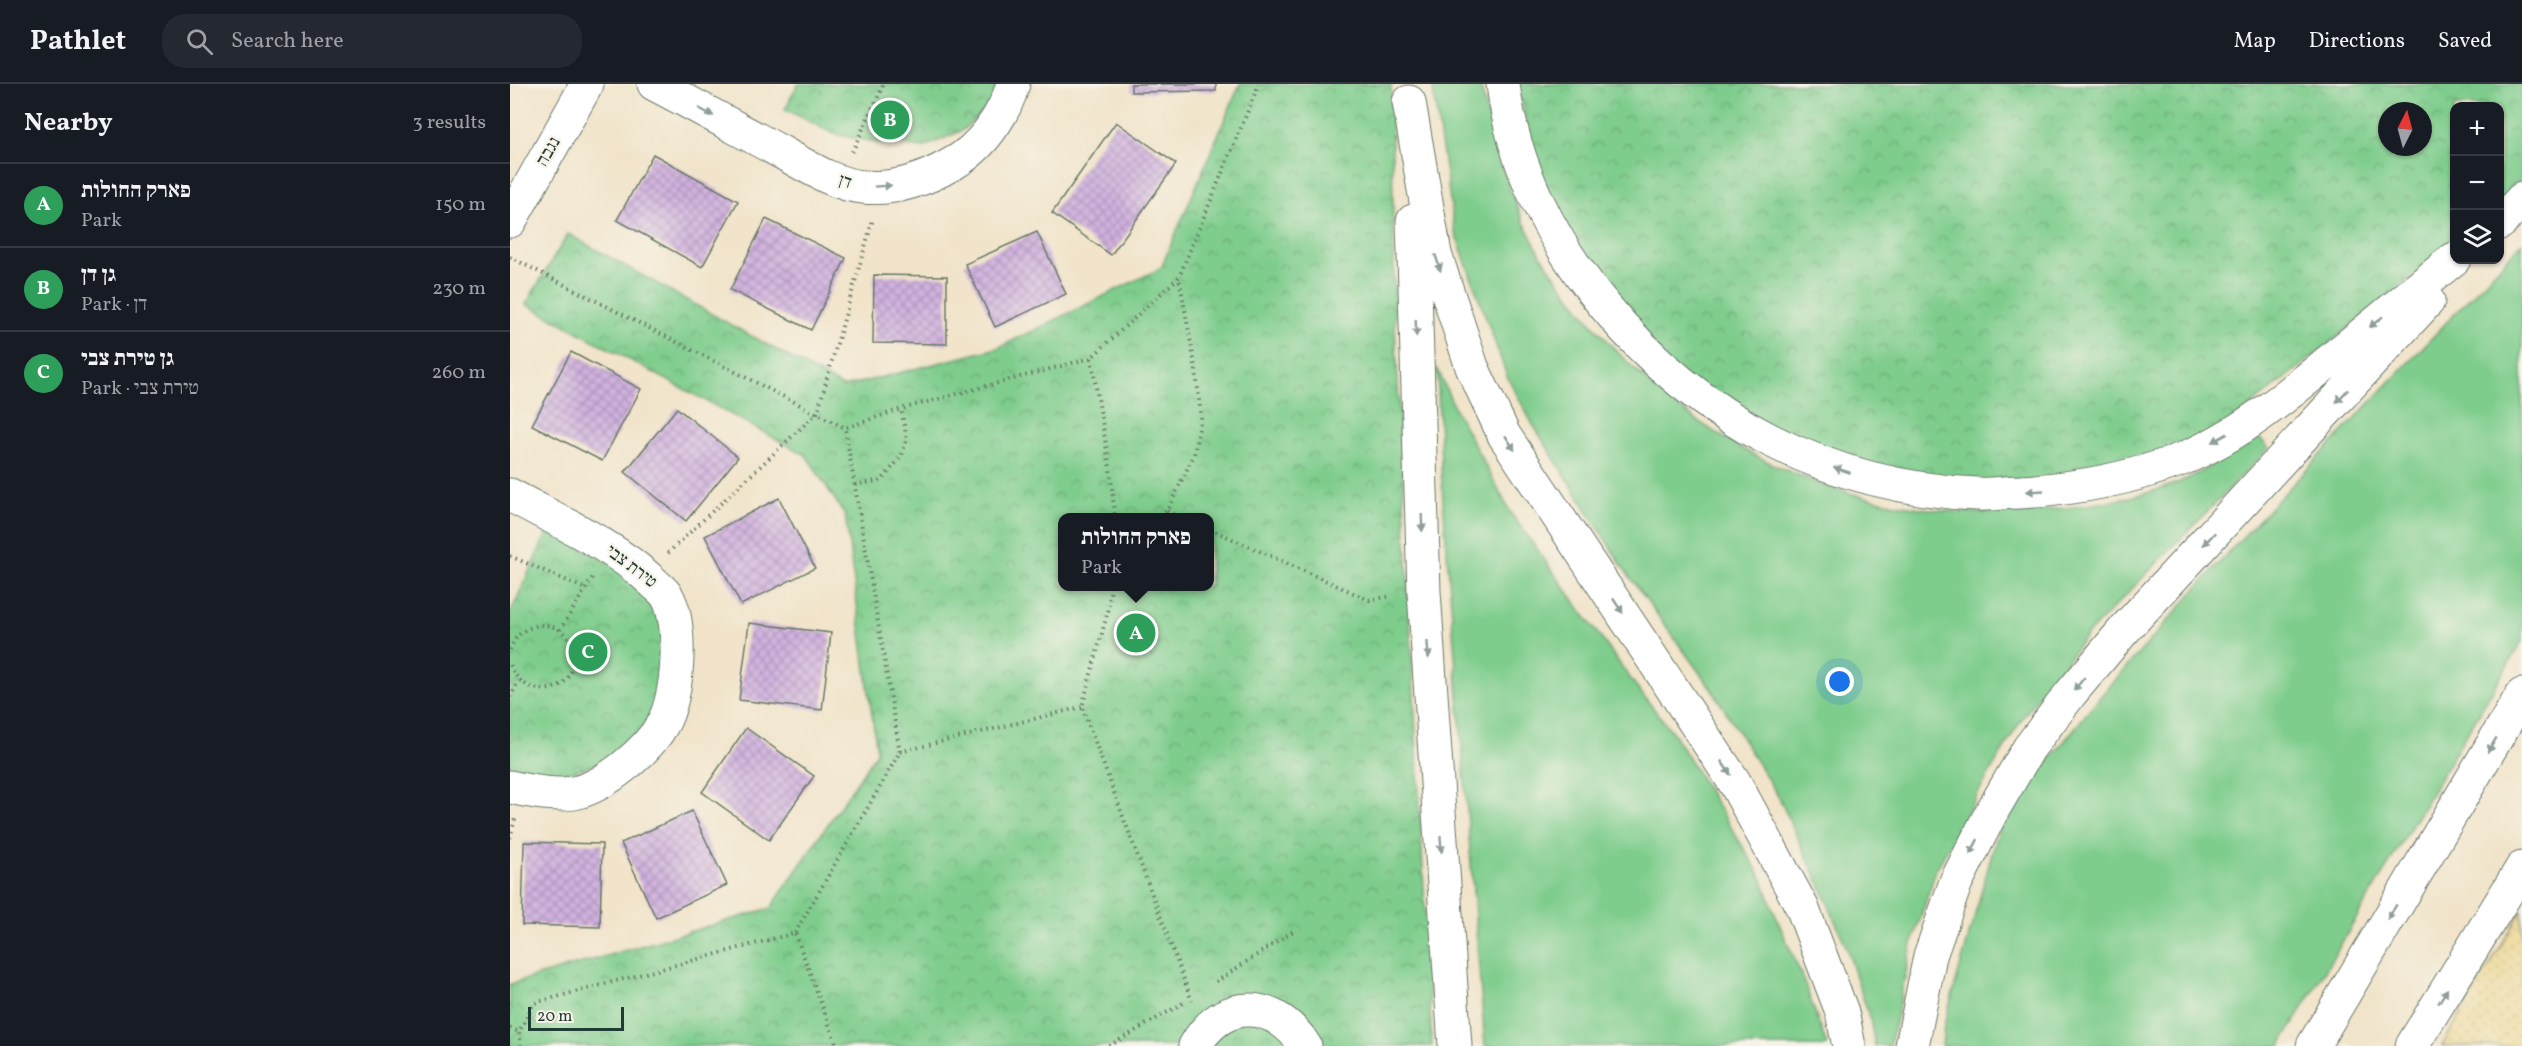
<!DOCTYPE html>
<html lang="en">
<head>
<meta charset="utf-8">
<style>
	body { margin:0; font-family:Vollkorn,"Frank Ruhl Libre",serif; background:#242831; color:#f1f3f6 }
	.controls { position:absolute; right:18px; top:18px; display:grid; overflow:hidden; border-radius:12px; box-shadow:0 2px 4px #0004 }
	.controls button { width:54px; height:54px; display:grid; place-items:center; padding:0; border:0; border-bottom:2px solid #363941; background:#171b24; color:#f1f3f6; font:30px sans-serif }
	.compass { position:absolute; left:1868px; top:18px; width:54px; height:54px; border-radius:50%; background:#171b24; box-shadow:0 2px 4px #0004; rotate:6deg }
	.scale { position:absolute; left:18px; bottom:15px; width:96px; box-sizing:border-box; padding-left:6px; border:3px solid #1f3d34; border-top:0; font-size:16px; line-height:21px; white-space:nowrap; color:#1f3d34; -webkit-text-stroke:4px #f7f3e8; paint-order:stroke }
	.you { position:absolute; left:1330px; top:598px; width:21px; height:21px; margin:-15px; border:4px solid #fff; border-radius:50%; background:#1a73e8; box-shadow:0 0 0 9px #1a73e833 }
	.badge { display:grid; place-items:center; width:39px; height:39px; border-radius:50%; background:#0b8043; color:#fff; font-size:20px; font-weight:700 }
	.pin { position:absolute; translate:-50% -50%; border:3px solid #fff; box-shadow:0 2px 6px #0006 }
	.popup { position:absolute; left:548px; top:429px; width:156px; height:78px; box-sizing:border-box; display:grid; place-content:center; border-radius:12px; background:#171b24; filter:drop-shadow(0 2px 4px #0005); font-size:20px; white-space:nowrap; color:#9ea1a6 }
	.popup b { font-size:22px; color:#f1f3f6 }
	.popup::after { content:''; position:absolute; left:50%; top:100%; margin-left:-12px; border:12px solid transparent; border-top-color:#171b24 }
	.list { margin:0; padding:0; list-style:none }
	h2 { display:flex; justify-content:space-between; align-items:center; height:78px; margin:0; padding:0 24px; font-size:26px }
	h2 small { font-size:20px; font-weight:400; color:#9ea1a6 }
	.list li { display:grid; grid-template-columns:39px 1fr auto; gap:18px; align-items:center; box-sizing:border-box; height:84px; padding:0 24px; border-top:2px solid #363941 }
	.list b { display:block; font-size:22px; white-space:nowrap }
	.list p { margin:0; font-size:20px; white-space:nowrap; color:#9ea1a6 }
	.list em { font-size:20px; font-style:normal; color:#9ea1a6 }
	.icon { flex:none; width:33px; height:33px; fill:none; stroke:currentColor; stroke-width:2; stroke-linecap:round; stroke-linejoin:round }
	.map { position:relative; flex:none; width:2012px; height:962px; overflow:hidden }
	header { display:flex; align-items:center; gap:36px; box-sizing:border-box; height:84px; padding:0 30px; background:#171b24; border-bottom:2px solid #363941 }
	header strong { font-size:28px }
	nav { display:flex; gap:33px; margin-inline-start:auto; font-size:21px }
	.search { width:420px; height:54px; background:#242831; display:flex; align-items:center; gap:15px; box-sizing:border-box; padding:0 21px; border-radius:24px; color:#9ea1a6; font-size:22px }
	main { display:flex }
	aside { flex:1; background:#171b24 }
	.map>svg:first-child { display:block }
	.green { fill:#7fcd8d; stroke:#4f8560; stroke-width:1.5 }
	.sand { fill:url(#sand-dots); stroke:#868c69; stroke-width:1.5 }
	.park { fill:url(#park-crowns); stroke:#4f8560; stroke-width:1.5; fill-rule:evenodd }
	.building { fill:url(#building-cross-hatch) }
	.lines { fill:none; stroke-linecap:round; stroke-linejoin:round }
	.minor-casing { stroke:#687768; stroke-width:35 }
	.highway-casing { stroke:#687768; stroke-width:35 }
	.path { stroke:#687768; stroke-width:4; stroke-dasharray:1.5 4.5; stroke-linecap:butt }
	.minor { stroke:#fff; stroke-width:33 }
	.highway { stroke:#fff; stroke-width:33 }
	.oneway { fill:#8f9e9a }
	.labels { text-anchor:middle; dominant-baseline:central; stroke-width:4.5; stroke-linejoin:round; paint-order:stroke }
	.street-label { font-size:18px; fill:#1f3d34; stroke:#f7f3e8 }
</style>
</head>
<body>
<header>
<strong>Pathlet</strong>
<div class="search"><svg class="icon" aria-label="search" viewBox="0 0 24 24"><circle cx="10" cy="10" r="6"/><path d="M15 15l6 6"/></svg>Search here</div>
<nav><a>Map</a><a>Directions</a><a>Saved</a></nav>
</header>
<main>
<aside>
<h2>Nearby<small>3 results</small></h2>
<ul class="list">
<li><span class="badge" style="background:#2e9e5b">A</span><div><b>פארק החולות</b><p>Park</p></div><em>150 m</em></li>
<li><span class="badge" style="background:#2e9e5b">B</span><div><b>גן דן</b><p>Park · דן</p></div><em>230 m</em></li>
<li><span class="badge" style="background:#2e9e5b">C</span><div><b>גן טירת צבי</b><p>Park · טירת צבי</p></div><em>260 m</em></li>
</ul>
</aside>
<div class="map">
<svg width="2012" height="962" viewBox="0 0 2012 962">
	<defs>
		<pattern id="sand-dots" width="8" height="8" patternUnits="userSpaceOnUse" patternTransform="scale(1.5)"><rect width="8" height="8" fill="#eeda9e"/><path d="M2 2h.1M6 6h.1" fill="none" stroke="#ccbc89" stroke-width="1.8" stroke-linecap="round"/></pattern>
		<pattern id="park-crowns" width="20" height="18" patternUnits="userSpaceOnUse" patternTransform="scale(1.5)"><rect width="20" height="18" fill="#7fcd8d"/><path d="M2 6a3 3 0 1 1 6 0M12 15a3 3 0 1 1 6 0" fill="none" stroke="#67a874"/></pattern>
		<pattern id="building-cross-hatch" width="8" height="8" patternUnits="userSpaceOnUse" patternTransform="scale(1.5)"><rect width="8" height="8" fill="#d1b2df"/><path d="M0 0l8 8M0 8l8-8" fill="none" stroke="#a992b6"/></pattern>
	</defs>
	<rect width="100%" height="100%" fill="#f7f3e8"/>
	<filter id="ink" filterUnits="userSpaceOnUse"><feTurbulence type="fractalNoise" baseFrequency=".0167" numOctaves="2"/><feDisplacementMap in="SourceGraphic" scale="12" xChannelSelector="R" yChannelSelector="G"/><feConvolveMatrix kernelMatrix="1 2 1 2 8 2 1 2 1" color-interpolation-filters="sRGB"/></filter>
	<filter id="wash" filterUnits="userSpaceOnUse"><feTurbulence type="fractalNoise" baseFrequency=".008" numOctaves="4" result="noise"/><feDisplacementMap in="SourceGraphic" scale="24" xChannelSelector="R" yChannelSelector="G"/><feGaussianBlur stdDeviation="1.35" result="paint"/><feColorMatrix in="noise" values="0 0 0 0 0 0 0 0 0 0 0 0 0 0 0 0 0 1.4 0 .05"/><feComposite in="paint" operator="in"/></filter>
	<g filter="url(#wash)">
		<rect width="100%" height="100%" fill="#f1e4ca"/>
		<path class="green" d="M922 0H970C984 58 1000 119 1031 171 1045 194 1062 215 1079 236 1196 377 1364 446 1546 425 1590 420 1642 412 1683 392 1705 381 1726 364 1746 350L1759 364 1575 553 1513 633 1472 702 1426 786 1402 860 1380 962H1365L1360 935 1337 865 1311 803 1268 712 1203 607 1114 485 1022 339 997 292 945 148Z
			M2012 159V557L1770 962H1432L1434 941 1492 734 1590 613 1728 458Z
			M927 284 946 327 1002 431 1128 605 1163 649 1252 794 1265 830 1293 895 1317 962H975L932 403Z"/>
		<path class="sand" d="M2012 826V962H1932Z"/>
		<path class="park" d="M288 0H492L485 16 453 46 412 64 369 59 324 50 275 25Z
			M730 0H881L885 242 922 962H0V900L261 824 367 668 335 431 296 371 16 220 58 150 333 303 488 264 651 184ZM552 434H700V502H552Z
			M1007 0H2012V94L1990 118V22H1944V160L1675 374 1511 408 1341 389 1184 309 1042 147ZM1877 27H1913V63H1877Z
			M39 444 113 487 143 518 154 547 157 589 143 633 100 676 60 688 28 691 0 684V530Z"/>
		<g id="blocks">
			<path class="building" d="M621 0H706V7L621 8Z
				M606 38 666 80 601 171 542 129Z
				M143 70 228 117 192 183 107 136Z
				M256 135 336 174 301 246 220 206Z
				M527 148 556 210 485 243 455 180Z
				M364 191 437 192V260L363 259Z
				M61 268 131 305 92 377 22 341Z
				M167 324 228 373 176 437 115 388Z
				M269 414 305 484 231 521 195 452Z
				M239 539 321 549 312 626 229 616Z
				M236 644 304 692 259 756 192 708Z
				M182 727 217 801 146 834 111 759Z
				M14 758 92 760 90 843 12 841Z"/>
		</g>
	</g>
	<g filter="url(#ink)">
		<use href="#blocks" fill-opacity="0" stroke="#687768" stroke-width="1.5"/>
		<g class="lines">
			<g class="minor-casing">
				<path id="minor" d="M144 0C186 22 228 45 269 67 293 80 325 101 353 103 383 106 414 96 440 81 470 66 494 32 503 0
					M0 137 77 0
					M0 411C48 437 104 461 144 499 148 503 154 507 157 512 173 540 169 613 152 641 138 666 96 701 68 708 50 713 17 707 0 703
					M685 962C713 912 766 916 795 962"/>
			</g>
			<g class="highway-casing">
				<path id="highway" d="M993 0C1003 82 1042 158 1094 221 1188 336 1318 403 1467 410 1481 411 1496 408 1510 408 1566 405 1620 395 1672 375 1729 352 1778 311 1825 272 1865 240 1904 207 1944 175
					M899 18 925 170 962 283 994 351 1225 699 1292 823 1332 928 1339 962
					M903 137 914 508 945 962
					M1990 139 2012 115
					M1402 962 1420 872 1446 798 1481 729 1519 664 1561 609 1614 546 1918 217
					M1803 962 2012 611
					M1902 962 2012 784"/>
			</g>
			<path class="path" d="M342 68 374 0
				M0 173 335 344 391 325 581 274 669 193 749 0
				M581 274 600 384 605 434
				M345 401 372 396 391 373 397 355 391 325
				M657 427 672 434
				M644 434 657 427 684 371 691 333 686 287 669 193
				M700 445 859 516 882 512
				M158 469 307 329 363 135
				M0 472 76 505
				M601 502 598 527 572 623 682 917
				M50 546 83 493
				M0 566C12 528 67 536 64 576 61 614 12 615 0 580
				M0 613 9 597
				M390 668 572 623
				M0 754 5 735
				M285 849 390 668 335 344
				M706 898 786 845
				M0 944 9 948
				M11 962 9 948 24 919 285 849 327 962
				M599 962 675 918"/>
			<use href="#minor" class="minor"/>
			<use href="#highway" class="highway"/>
		</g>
		<defs><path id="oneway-solid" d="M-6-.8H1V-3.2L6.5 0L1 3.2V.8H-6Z" transform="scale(1.5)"/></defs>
		<g class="oneway">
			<use href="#oneway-solid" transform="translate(196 28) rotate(28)"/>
			<use href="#oneway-solid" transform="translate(373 102) rotate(-4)"/>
			<use href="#oneway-solid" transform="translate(928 179) rotate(72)"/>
			<use href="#oneway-solid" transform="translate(1866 238) rotate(141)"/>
			<use href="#oneway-solid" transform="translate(906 244) rotate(88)"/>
			<use href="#oneway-solid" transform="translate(1832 312) rotate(133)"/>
			<use href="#oneway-solid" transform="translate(1710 354) rotate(151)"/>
			<use href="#oneway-solid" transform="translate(1000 359) rotate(57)"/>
			<use href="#oneway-solid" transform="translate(1332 386) rotate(-162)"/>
			<use href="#oneway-solid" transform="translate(1525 407) rotate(177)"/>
			<use href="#oneway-solid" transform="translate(912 439) rotate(88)"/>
			<use href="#oneway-solid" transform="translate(1699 455) rotate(133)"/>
			<use href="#oneway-solid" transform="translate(1108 522) rotate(56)"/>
			<use href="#oneway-solid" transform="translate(918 566) rotate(86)"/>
			<use href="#oneway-solid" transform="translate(1569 600) rotate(130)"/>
			<use href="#oneway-solid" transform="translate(1982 661) rotate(121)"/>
			<use href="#oneway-solid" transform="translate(1216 684) rotate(56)"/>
			<use href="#oneway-solid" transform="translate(931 760) rotate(86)"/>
			<use href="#oneway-solid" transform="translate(1464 763) rotate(117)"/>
			<use href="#oneway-solid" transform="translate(1882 828) rotate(121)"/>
			<use href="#oneway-solid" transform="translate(1933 912) rotate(-58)"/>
		</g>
	</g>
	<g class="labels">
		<g class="street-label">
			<text transform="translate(39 68) rotate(-60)">נגבה</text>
			<text transform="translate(335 98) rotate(18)">דן</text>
			<text transform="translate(121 483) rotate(37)">טירת צבי</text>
		</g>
	</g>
</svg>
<div class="controls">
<button>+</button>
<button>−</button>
<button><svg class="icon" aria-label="layers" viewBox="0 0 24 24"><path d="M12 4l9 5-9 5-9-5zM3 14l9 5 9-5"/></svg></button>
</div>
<svg class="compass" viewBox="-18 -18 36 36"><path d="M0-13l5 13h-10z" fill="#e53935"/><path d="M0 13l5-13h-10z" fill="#9ea1a6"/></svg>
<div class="scale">20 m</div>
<div class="you"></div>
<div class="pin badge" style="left:626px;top:549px;background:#2e9e5b">A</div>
<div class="popup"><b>פארק החולות</b>Park</div>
<div class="pin badge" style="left:380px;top:36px;background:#2e9e5b">B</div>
<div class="pin badge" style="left:78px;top:568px;background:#2e9e5b">C</div>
</div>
</main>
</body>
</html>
